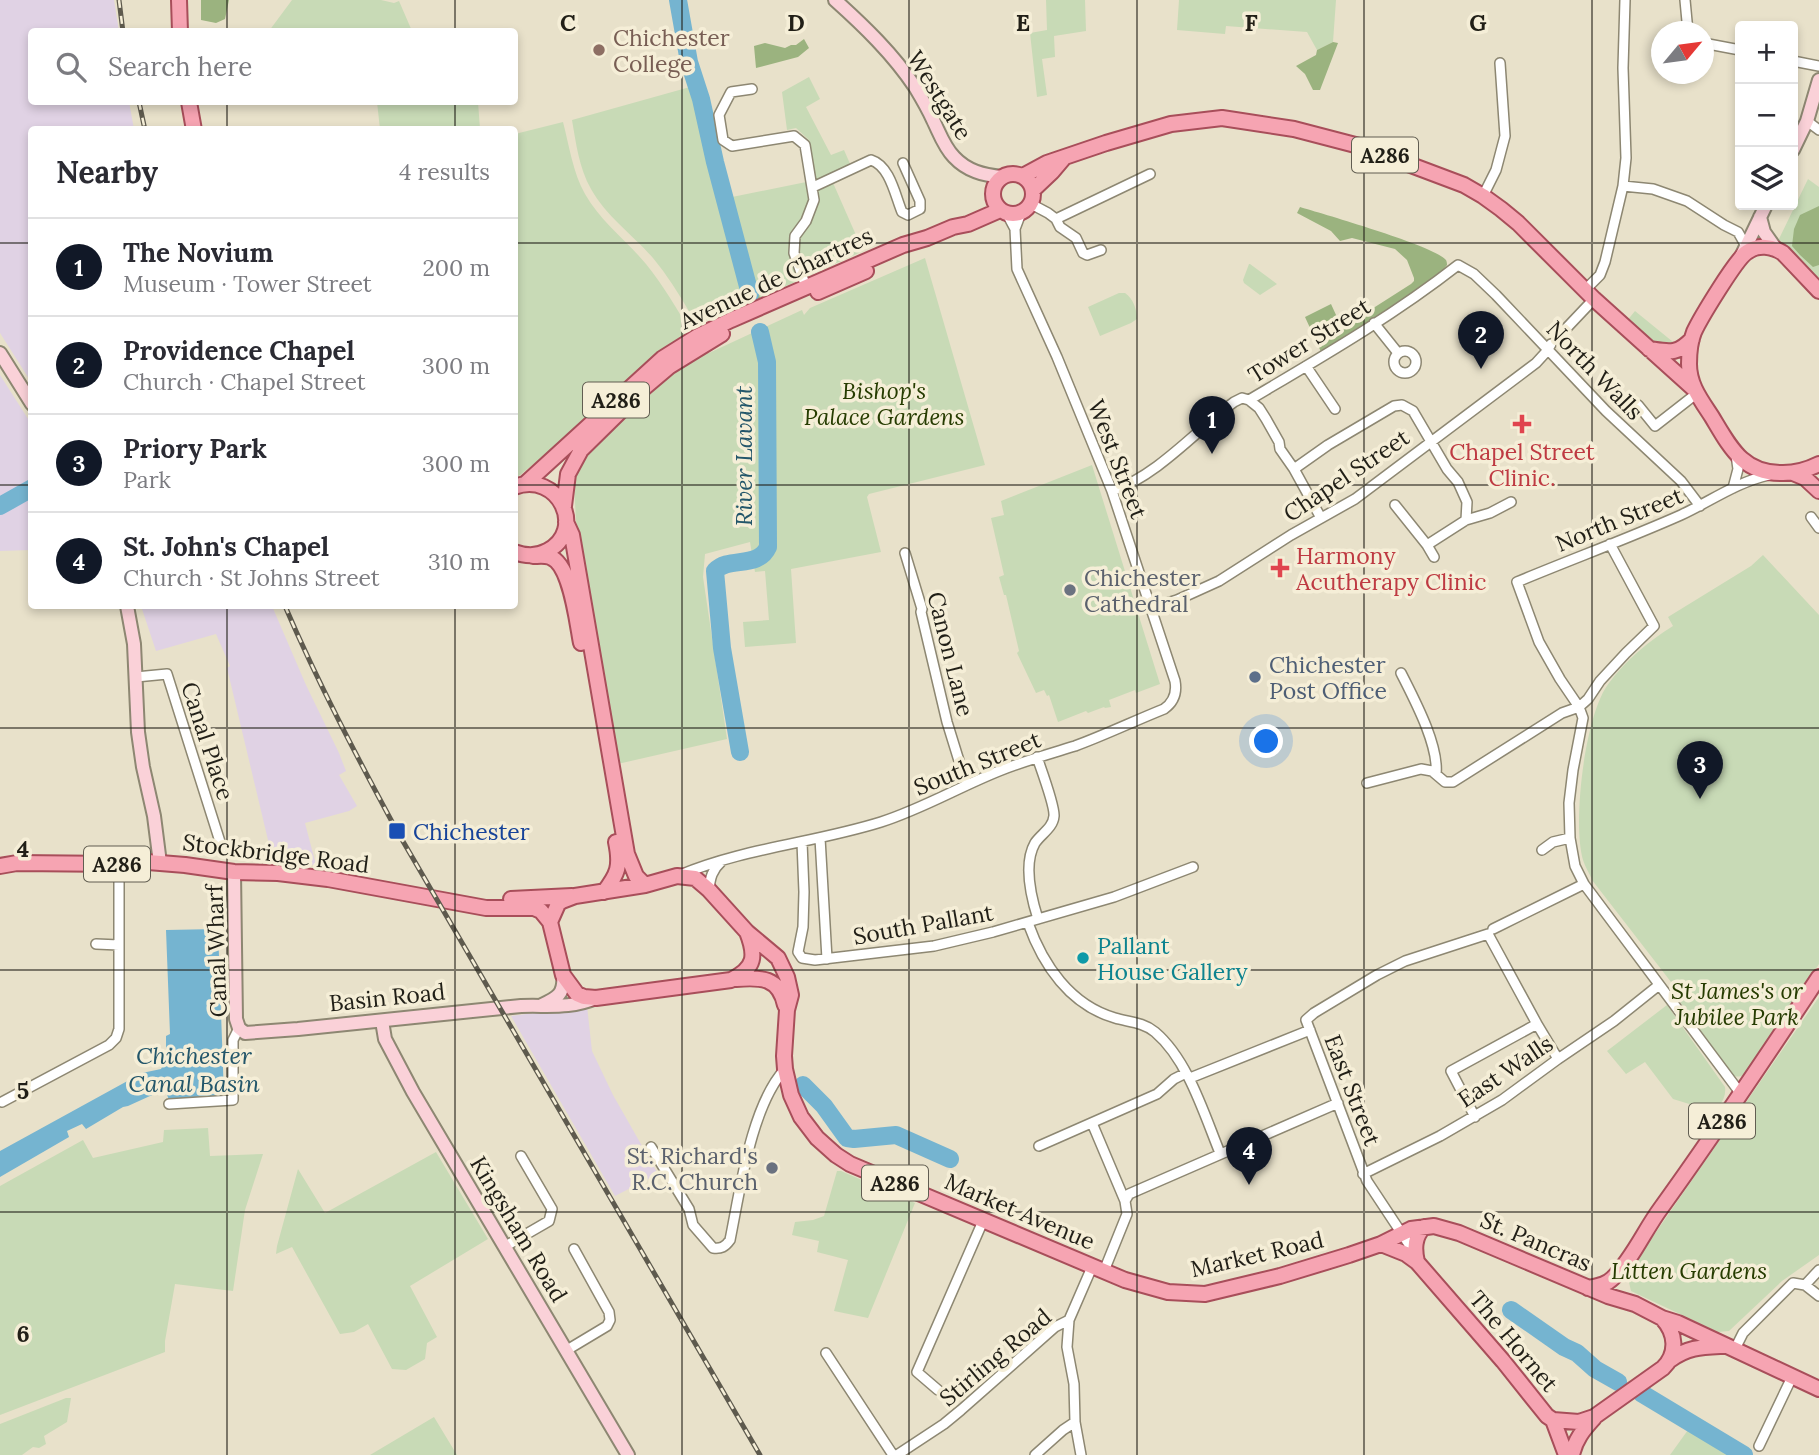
<!DOCTYPE html>
<html lang="en">
<head>
<meta charset="utf-8">
<style>
	body { margin:0; font-family:Lora,serif; background:#f7f7f7; color:#2b2b33 }
	.controls { position:absolute; right:21px; top:21px; display:grid; overflow:hidden; border-radius:7px; box-shadow:0 4px 10px #0003 }
	.controls button { width:63px; height:63px; display:grid; place-items:center; padding:0; border:0; border-bottom:2px solid #e1e1e2; background:#fff; color:#2b2b33; font:35px sans-serif }
	.compass { position:absolute; left:1651px; top:21px; width:63px; height:63px; border-radius:50%; background:#fff; box-shadow:0 4px 10px #0003; rotate:61deg }
	.you { position:absolute; left:1267px; top:742px; width:24px; height:24px; margin:-18px; border:5px solid #fff; border-radius:50%; background:#1a73e8; box-shadow:0 0 0 10px #1a73e833 }
	.badge { display:grid; place-items:center; width:46px; height:46px; border-radius:50%; background:#111827; color:#fff; font-size:23px; font-weight:700 }
	.pin { position:absolute; translate:-50% -58px; filter:drop-shadow(0 2px 4px #0008) }
	.pin::after { content:''; position:absolute; top:37px; width:24px; height:21px; background:inherit; clip-path:polygon(0 0,100% 0,50% 100%) }
	.list { margin:0; padding:0; list-style:none }
	h2 { display:flex; justify-content:space-between; align-items:center; height:91px; margin:0; padding:0 28px; font-size:30px }
	h2 small { font-size:23px; font-weight:400; color:#7c7c81 }
	.list li { display:grid; grid-template-columns:46px 1fr auto; gap:21px; align-items:center; box-sizing:border-box; height:98px; padding:0 28px; border-top:2px solid #e1e1e2 }
	.list b { display:block; font-size:26px; white-space:nowrap }
	.list p { margin:0; font-size:23px; white-space:nowrap; color:#7c7c81 }
	.list em { font-size:23px; font-style:normal; color:#7c7c81 }
	.icon { flex:none; width:38px; height:38px; fill:none; stroke:currentColor; stroke-width:2; stroke-linecap:round; stroke-linejoin:round }
	.map { position:relative; flex:none; width:1819px; height:1455px; overflow:hidden }
	.search { position:absolute; background:#fff; box-shadow:0 4px 10px #0003; left:28px; top:28px; width:490px; height:77px; display:flex; align-items:center; gap:18px; box-sizing:border-box; padding:0 24px; border-radius:7px; color:#7c7c81; font-size:26px }
	.panel { position:absolute; background:#fff; box-shadow:0 4px 10px #0003; left:28px; top:126px; width:490px; height:483px; border-radius:7px }
	.map>svg:first-child { display:block }
	.industrial { fill:#e0d2e4 }
	.green { fill:#c8dab6 }
	.forest { fill:#9bb37f }
	.water { fill:#75b4d0 }
	.lines { fill:none; stroke-linecap:round; stroke-linejoin:round }
	.stream { stroke:#75b4d0; stroke-width:2.5 }
	.river { stroke:#75b4d0; stroke-width:18 }
	.street-casing { stroke:#8d8772; stroke-width:12 }
	.secondary-casing { stroke:#8d8772; stroke-width:16 }
	.primary-casing { stroke:#a84e5a; stroke-width:18 }
	.street { stroke:#fff; stroke-width:9 }
	.secondary { stroke:#fad1d8; stroke-width:12 }
	.primary { stroke:#f6a4b2; stroke-width:14 }
	.rail-casing { stroke:#5e5a4e; stroke-width:5 }
	.rail { stroke:#f5eed7; stroke-width:2.5; stroke-dasharray:8; stroke-linecap:butt }
	.grid { fill:none; stroke:#211f17; stroke-width:2; stroke-opacity:0.55 }
	.education-dot { fill:#8d6e63; stroke:#f5eed7; stroke-width:2.5 }
	.health-dot { fill:#e0444e; stroke:#f5eed7; stroke-width:2.5 }
	.worship-dot { fill:#6b7280; stroke:#f5eed7; stroke-width:2.5 }
	.service-dot { fill:#5c6f8a; stroke:#f5eed7; stroke-width:2.5 }
	.transit-dot { fill:#1a4fb4; stroke:#f5eed7; stroke-width:2.5 }
	.culture-dot { fill:#0f9aa8; stroke:#f5eed7; stroke-width:2.5 }
	.labels { text-anchor:middle; dominant-baseline:central; stroke-width:7; stroke-linejoin:round; paint-order:stroke }
	.shield { fill:#f5eed7; stroke:#615d51; stroke-width:2 }
	.shield-label { font-size:21px; font-weight:bold; fill:#211f17 }
	.education-label { font-size:23px; fill:#785e54; stroke:#f5eed7; text-anchor:start }
	.street-label { font-size:23px; fill:#211f17; stroke:#f5eed7 }
	.park-label { font-size:23px; font-style:italic; fill:#263c01; stroke:#f5eed7 }
	.health-label { font-size:23px; fill:#be3a42; stroke:#f5eed7 }
	.worship-label { font-size:23px; fill:#5b616d; stroke:#f5eed7; text-anchor:start }
	.service-label { font-size:23px; fill:#4e5e75; stroke:#f5eed7; text-anchor:start }
	.transit-label { font-size:23px; fill:#164399; stroke:#f5eed7; text-anchor:start }
	.culture-label { font-size:23px; fill:#0d838f; stroke:#f5eed7; text-anchor:start }
	.water-label { font-size:24px; font-style:italic; fill:#23566a; stroke:#f5eed7 }
	.grid-label { font-size:23px; text-anchor:middle; font-weight:bold; fill:#211f17; stroke:#f5eed7; stroke-width:7; stroke-linejoin:round; paint-order:stroke }
</style>
</head>
<body>
<div class="map">
<svg width="1819" height="1455" viewBox="0 0 1819 1455">
	<rect width="100%" height="100%" fill="#e8e1ca"/>
	<path class="industrial" d="M0 0H114L119 31 32 32V102H129L134 129 32 130 31 382 0 333Z
		M0 375 32 425 31 483 0 502Z
		M31 496V550L0 551V513Z
		M141 606H272L306 685 339 753 346 771 339 775 357 806 349 811 305 823 316 865 322 866 273 861 227 668 230 666 216 634 156 651Z
		M587 1006 592 1051 613 1095 658 1174 615 1196 511 1016Z"/>
	<path class="green" d="M292 0H381L394 3 399 1 412 31H269Z
		M1046 0H1085L1086 31 1054 36 1055 57 1042 59 1047 95 1037 97 1030 33 1047 30Z
		M1179 0H1336L1333 42 1317 50 1307 32 1226 26 1225 34 1177 30Z
		M809 77 820 99 806 107 831 155 844 150 851 166 830 176 863 251 760 298 732 197 816 180 809 140 796 128 787 130 782 92Z
		M690 87 735 254 746 302 690 313C679 294 667 275 653 258 633 235 606 216 591 189 579 168 576 143 572 120Z
		M377 102H478L480 129H380Z
		M563 122C569 145 573 173 585 194 601 222 626 240 646 264 663 285 677 309 691 332L645 363 571 434 515 479V134Z
		M1808 179 1819 187V286L1777 243Z
		M925 258 985 465 869 494 867 497 881 552 791 569 796 643 745 647 743 622 769 620 765 571 755 572 750 542 705 554 703 577 727 739 622 763 613 762 577 536 574 486 577 470 585 456 646 389 697 353H709L802 310 804 315 810 308Z
		M1249 264H1250L1277 284 1260 295 1244 283 1243 280Z
		M1119 293H1125C1133 298 1137 310 1137 319L1131 323 1100 336 1088 307Z
		M1635 311 1678 346H1652L1626 322Z
		M1092 465 1160 684 1136 693 1135 690 1109 700 1111 707 1105 708 1104 707 1088 713 1086 711 1058 722 1049 695 1047 696 1044 690 1036 693 1017 653 1019 651 1006 595H1004L999 577 1004 575 991 518 1004 515 1001 501Z
		M1763 555 1819 615V964L1746 1073C1742 1077 1739 1077 1734 1076L1675 995 1678 991 1592 880C1590 874 1585 867 1583 860 1572 823 1585 713 1609 683 1626 660 1649 641 1673 626L1668 617 1751 566Z
		M1819 997V1255L1782 1281 1729 1331 1718 1332 1631 1291 1627 1274Z
		M1667 1005 1725 1087C1727 1101 1716 1109 1707 1119L1699 1107 1673 1099 1645 1062 1626 1074 1607 1051Z
		M208 1128 210 1156 263 1154 245 1210 233 1291 175 1284 165 1341V1352L0 1415V1186L83 1140 93 1158 163 1142 164 1130Z
		M436 1152 488 1239 410 1286 437 1337 427 1343 425 1359 406 1370 392 1369 368 1324 354 1332 340 1334 292 1247 276 1254 277 1246 298 1169 325 1213Z
		M837 1171H841L915 1203 868 1318 834 1311 848 1260 817 1252 819 1241 792 1235 795 1222 813 1220 824 1216Z
		M66 1398H71L67 1422 44 1436 46 1444 39 1448 33 1447 22 1455H0V1424Z
		M434 1417 457 1455H370Z
		M1693 1423 1744 1455H1670Z"/>
	<path class="forest" d="M201 0H229L225 19 216 23 201 20Z
		M804 39 809 48 798 57 756 68 754 46 765 43 785 48 791 45H796Z
		M1333 42 1338 43 1320 90H1313L1305 74 1296 66 1316 55 1317 50Z
		M704 83 732 197 760 298 746 302 735 254 690 87Z
		M1819 206V265L1813 267 1800 255 1792 246 1794 229 1800 215Z
		M1300 207C1323 214 1435 246 1446 260 1447 262 1447 264 1447 265L1432 284 1322 354 1305 317 1331 304 1342 328 1411 284 1414 281V278L1407 260 1395 249 1352 238 1340 241 1331 231 1297 213Z"/>
	<path class="water" d="M218 929 224 1096 169 1100 166 1092 161 1091 128 1106 123 1107 86 1129 82 1124 67 1131 69 1137 0 1177V1151L142 1073 161 1069 166 1059V1036L170 1034 166 930Z"/>
	<g class="lines">
		<path class="stream" d="M737 752H740"/>
		<path class="river" d="M678 0 689 62 701 99 715 162 750 294
			M0 506 32 488
			M740 752 722 648 715 571C729 556 758 569 768 547L767 362 760 332
			M803 1085 824 1106 847 1138 854 1139 896 1135 950 1159
			M1511 1310 1564 1347 1577 1353 1595 1369 1618 1382
			M1641 1393 1744 1455"/>
		<g class="street-casing">
			<path id="street" d="M1685 0 1688 32
				M1703 43 1740 50
				M1793 61 1819 66
				M752 89 731 92 719 115 723 140 732 146 794 136 805 145 814 200 806 221 795 236 794 253 806 287
				M1807 121 1819 130
				M1623 186 1653 189 1687 201 1724 225 1738 232 1746 246
				M813 187 871 160C890 166 895 195 902 212L908 215 920 209V201L903 163
				M1483 196 1496 170 1505 136 1500 63
				M1031 204 1048 213 1056 219 1060 227 1076 238 1083 253 1087 255 1101 250
				M1056 219 1150 174
				M1015 229 1021 213
				M1585 290 1600 275 1605 262 1623 186 1626 158 1623 68 1625 0
				M1374 323 1398 353
				M1558 337 1594 299
				M1394 362a11 11 0 1 1 22 0a11 11 0 1 1-22 0Z
				M1306 366 1335 409
				M1249 400 1259 408 1266 419 1279 442 1280 449 1294 469 1321 518
				M1638 405 1655 426 1696 394
				M1294 469 1328 445 1394 406 1402 405 1413 411 1447 469 1458 482 1467 502 1466 520
				M1733 488 1738 469 1736 455
				M1112 491C1157 476 1197 430 1234 402L1242 398 1249 400C1320 358 1393 316 1458 265L1474 274 1496 295 1606 411 1681 481 1700 506
				M1395 505 1427 545 1434 557
				M1811 517 1819 528
				M1427 545 1466 520 1490 513 1511 502
				M905 553 922 609 921 612 947 722 960 764
				M1151 608 1177 600 1219 581 1291 535 1355 499 1536 363 1547 351 1551 344
				M1401 673C1414 699 1439 745 1436 774
				M136 677 167 674 222 848
				M1037 757C1041 769 1055 806 1054 816 1053 828 1041 834 1035 843 1023 864 1031 897 1038 919
				M963 773 967 785
				M1367 783 1421 769 1432 771 1445 782H1453L1562 713 1579 707 1588 699 1600 681 1626 653 1654 626 1610 544
				M820 838 827 959
				M802 842 804 892 803 927 798 952 802 958 815 960 934 946 993 932 1114 897 1193 867
				M1542 850 1553 842 1570 838
				M680 875C744 848 814 843 881 822 922 809 959 787 999 771 1024 761 1049 754 1075 746 1105 735 1134 721 1164 709 1174 702 1177 692 1175 681L1112 491 1057 357 1017 269 1015 229 1007 214
				M709 890C710 878 712 870 721 862
				M1028 923C1043 965 1070 1005 1115 1018 1128 1022 1143 1022 1155 1032 1188 1060 1204 1114 1220 1153
				M1493 929 1584 884
				M96 944 119 945
				M1190 1078 1310 1030
				M1741 1094 1584 884 1575 866 1570 838 1569 803 1573 770 1583 718 1579 707 1560 679 1539 642 1517 582C1572 559 1627 539 1681 515 1711 501 1737 482 1769 475
				M2 1102 109 1045 116 1038 119 1029V864
				M169 1104 233 1100V1040L239 1028
				M1475 1117 1451 1071 1537 1024
				M1092 1123 1125 1201 1127 1214 1104 1271
				M1039 1146 1157 1094 1174 1079 1186 1073
				M651 1147 689 1209 693 1225 713 1248C721 1249 725 1247 730 1240 740 1191 751 1106 785 1069
				M1363 1174 1440 1136 1502 1100 1558 1059 1614 1021 1659 985
				M1125 1201 1129 1194 1338 1103
				M504 1247 549 1221 552 1209 521 1156
				M1414 1252 1367 1181 1306 1020 1314 1013 1377 975 1405 961 1488 934 1537 1024 1558 1059
				M1805 1285 1819 1270
				M1735 1349 1743 1333 1793 1283 1805 1285 1819 1296
				M567 1350 607 1326 610 1320 609 1312 574 1249
				M826 1353 893 1455
				M938 1390 917 1372 983 1221
				M1759 1446 1792 1377
				M897 1455 944 1424 961 1410 1055 1327 1069 1320
				M1035 1455 1063 1430 1075 1422
				M1081 1455 1075 1422 1074 1384 1067 1347 1069 1320 1092 1267"/>
		</g>
		<g class="secondary-casing">
			<path id="secondary" d="M835 0C864 26 893 54 915 87 921 97 928 109 933 120 939 132 944 147 954 157 967 171 983 175 1002 177
				M1793 150 1807 121 1819 80
				M1760 217 1764 232 1776 249
				M1740 259 1766 205
				M0 353 32 404
				M127 606 134 644 138 732 143 767 154 816 160 863
				M234 872 236 1019 239 1028 245 1033 298 1029 521 1006C549 1005 569 1009 596 998
				M542 1005C557 998 565 994 563 975
				M382 1021 385 1039 413 1092 628 1455"/>
		</g>
		<g class="primary-casing">
			<path id="primary" d="M179 0 180 32
				M189 102 194 130
				M993 194a20 20 0 1 1 40 0a20 20 0 1 1-40 0Z
				M1023 176 1047 163 1106 143 1171 124 1222 118 1294 129 1363 147 1464 185 1483 196 1501 209 1518 223 1594 299 1694 389
				M1033 190 1052 172 1063 159
				M1819 291 1783 253C1772 246 1758 244 1747 252 1736 259 1700 319 1694 332 1690 342 1689 354 1689 364 1689 385 1701 400 1712 417 1730 447 1743 474 1783 473 1796 473 1807 470 1819 464
				M818 292 866 271
				M1649 349C1669 352 1677 355 1692 339
				M1793 473 1805 478 1819 491
				M525 484 663 358 698 336 731 320 903 245 927 238 953 227 968 224 1000 210
				M514 487C559 470 587 531 547 551 536 557 525 556 514 552
				M564 506 568 474 581 450 644 388 670 366 722 334
				M566 522 572 535 627 854 636 876 645 885
				M533 556C538 556 545 555 550 557 571 564 577 623 581 643
				M0 866 17 863 119 864 148 862 185 865 234 872 278 873 328 879 486 908H534L541 911 550 922
				M604 892C618 874 621 866 616 842
				M511 899 572 896
				M747 932C756 955 756 968 731 980L596 998 584 997 577 994 563 975 550 922 558 904 562 901 575 896 645 885 677 876 695 878 709 890 747 932 778 958 787 977 791 995 787 1010 784 1056 785 1069 791 1095 801 1117 817 1138 836 1155 850 1164 1125 1280 1168 1292 1205 1294 1280 1276 1349 1255 1381 1244 1411 1229 1434 1226 1459 1233 1608 1296 1635 1304 1662 1318 1678 1323 1819 1389
				M736 979C761 977 779 977 785 1005
				M1381 1244 1406 1254 1417 1262 1503 1361 1547 1416 1553 1420 1566 1455
				M1417 1262C1414 1249 1414 1237 1424 1227
				M1588 1288C1598 1286 1606 1285 1613 1278 1633 1258 1644 1231 1661 1208 1716 1132 1767 1055 1819 977
				M1670 1360C1688 1347 1701 1347 1723 1346
				M1553 1420 1579 1422 1594 1417 1663 1368C1678 1353 1676 1333 1662 1318
				M1572 1455C1575 1440 1583 1430 1594 1418"/>
		</g>
		<use href="#street" class="street"/>
		<use href="#secondary" class="secondary"/>
		<use href="#primary" class="primary"/>
		<g class="rail-casing">
			<path id="rail" d="M119 0 123 32
				M139 102 145 130
				M285 606C318 683 357 757 397 831L760 1455"/>
		</g>
		<use href="#rail" class="rail"/>
	</g>
	<path class="grid" d="M227 0V32M455 0V32M682 0V1455M909 0V1455M1137 0V1455M1364 0V1455M1592 0V1455M227 102V130M455 102V130M0 243H32M514 243H1819M0 485H32M514 485H1819M227 606V1455M455 606V1455M0 728H1819M0 970H1819M0 1212H1819"/>
	<circle class="education-dot" cx="599" cy="50" r="7"/>
	<g class="health-dot">
		<path d="M1518.5 413.5h7v7h7v7h-7v7h-7v-7h-7v-7h7z"/>
		<path d="M1276.5 557.5h7v7h7v7h-7v7h-7v-7h-7v-7h7z"/>
	</g>
	<g class="worship-dot">
		<circle cx="1070" cy="590" r="7"/>
		<circle cx="772" cy="1168" r="7"/>
	</g>
	<circle class="service-dot" cx="1255" cy="677" r="7"/>
	<rect class="transit-dot" x="388" y="822" width="18" height="18" rx="3.5"/>
	<circle class="culture-dot" cx="1083" cy="958" r="7"/>
	<g class="labels">
		<g class="shield">
			<rect x="1352" y="137.5" width="66" height="35" rx="5"/>
			<rect x="583" y="382.5" width="66" height="35" rx="5"/>
			<rect x="84" y="846.5" width="66" height="35" rx="5"/>
			<rect x="1689" y="1103.5" width="66" height="35" rx="5"/>
			<rect x="862" y="1165.5" width="66" height="35" rx="5"/>
		</g>
		<g class="shield-label">
			<text x="1385" y="155">A286</text>
			<text x="616" y="400">A286</text>
			<text x="117" y="864">A286</text>
			<text x="1722" y="1121">A286</text>
			<text x="895" y="1183">A286</text>
		</g>
		<g class="education-label">
			<text x="613" y="37">Chichester<tspan x="613" dy="26">College</tspan></text>
		</g>
		<g class="street-label">
			<text transform="translate(940 95) rotate(58)">Westgate</text>
			<text transform="translate(776 278) rotate(-25)">Avenue de Chartres</text>
			<text transform="translate(1309 340) rotate(-32)">Tower Street</text>
			<text transform="translate(1595 370) rotate(46)">North Walls</text>
			<text transform="translate(1118 459) rotate(69)">West Street</text>
			<text transform="translate(1346 475) rotate(-34)">Chapel Street</text>
			<text transform="translate(1619 519) rotate(-22)">North Street</text>
			<text transform="translate(951 654) rotate(76)">Canon Lane</text>
			<text transform="translate(208 741) rotate(72)">Canal Place</text>
			<text transform="translate(977 763) rotate(-22)">South Street</text>
			<text transform="translate(276 853) rotate(7)">Stockbridge Road</text>
			<text transform="translate(923 924) rotate(-10)">South Pallant</text>
			<text transform="translate(216 951) rotate(-92)">Canal Wharf</text>
			<text transform="translate(387 997) rotate(-6)">Basin Road</text>
			<text transform="translate(1505 1071) rotate(-34)">East Walls</text>
			<text transform="translate(1353 1090) rotate(69)">East Street</text>
			<text transform="translate(1020 1211) rotate(23)">Market Avenue</text>
			<text transform="translate(519 1229) rotate(59)">Kingsham Road</text>
			<text transform="translate(1536 1241) rotate(23)">St. Pancras</text>
			<text transform="translate(1257 1254) rotate(-13)">Market Road</text>
			<text transform="translate(1514 1341) rotate(50)">The Hornet</text>
			<text transform="translate(995 1357) rotate(-40)">Stirling Road</text>
		</g>
		<g class="park-label">
			<text x="884" y="390">Bishop's<tspan x="884" dy="26">Palace Gardens</tspan></text>
			<text x="1737" y="990">St James's or<tspan x="1737" dy="26">Jubilee Park</tspan></text>
			<text x="1689" y="1270">Litten Gardens</text>
		</g>
		<g class="health-label">
			<text x="1522" y="451">Chapel Street<tspan x="1522" dy="26">Clinic.</tspan></text>
			<text x="1296" y="555" text-anchor="start">Harmony<tspan x="1296" dy="26">Acutherapy Clinic</tspan></text>
		</g>
		<g class="worship-label">
			<text x="1084" y="577">Chichester<tspan x="1084" dy="26">Cathedral</tspan></text>
			<text x="758" y="1155" text-anchor="end">St. Richard's<tspan x="758" dy="26">R.C. Church</tspan></text>
		</g>
		<g class="service-label">
			<text x="1269" y="664">Chichester<tspan x="1269" dy="26">Post Office</tspan></text>
		</g>
		<g class="transit-label">
			<text x="413" y="831">Chichester</text>
		</g>
		<g class="culture-label">
			<text x="1097" y="945">Pallant<tspan x="1097" dy="26">House Gallery</tspan></text>
		</g>
		<g class="water-label">
			<text transform="translate(743 456) rotate(-90)">River Lavant</text>
			<text x="194" y="1055">Chichester<tspan x="194" dy="28">Canal Basin</tspan></text>
		</g>
	</g>
	<g class="grid-label">
		<text x="568" y="31">C</text>
		<text x="796" y="31">D</text>
		<text x="1023" y="31">E</text>
		<text x="1251" y="31">F</text>
		<text x="1478" y="31">G</text>
		<text x="23" y="857">4</text>
		<text x="23" y="1099">5</text>
		<text x="23" y="1342">6</text>
	</g>
</svg>
<div class="controls">
<button>+</button>
<button>−</button>
<button><svg class="icon" aria-label="layers" viewBox="0 0 24 24"><path d="M12 4l9 5-9 5-9-5zM3 14l9 5 9-5"/></svg></button>
</div>
<svg class="compass" viewBox="-18 -18 36 36"><path d="M0-13l5 13h-10z" fill="#e53935"/><path d="M0 13l5-13h-10z" fill="#7c7c81"/></svg>
<div class="you"></div>
<div class="pin badge" style="left:1212px;top:454px">1</div>
<div class="pin badge" style="left:1481px;top:369px">2</div>
<div class="pin badge" style="left:1700px;top:799px">3</div>
<div class="pin badge" style="left:1249px;top:1185px">4</div>
<div class="search"><svg class="icon" aria-label="search" viewBox="0 0 24 24"><circle cx="10" cy="10" r="6"/><path d="M15 15l6 6"/></svg>Search here</div>
<section class="panel">
<h2>Nearby<small>4 results</small></h2>
<ul class="list">
<li><span class="badge">1</span><div><b>The Novium</b><p>Museum · Tower Street</p></div><em>200 m</em></li>
<li><span class="badge">2</span><div><b>Providence Chapel</b><p>Church · Chapel Street</p></div><em>300 m</em></li>
<li><span class="badge">3</span><div><b>Priory Park</b><p>Park</p></div><em>300 m</em></li>
<li><span class="badge">4</span><div><b>St. John's Chapel</b><p>Church · St Johns Street</p></div><em>310 m</em></li>
</ul>
</section>
</div>
</body>
</html>
